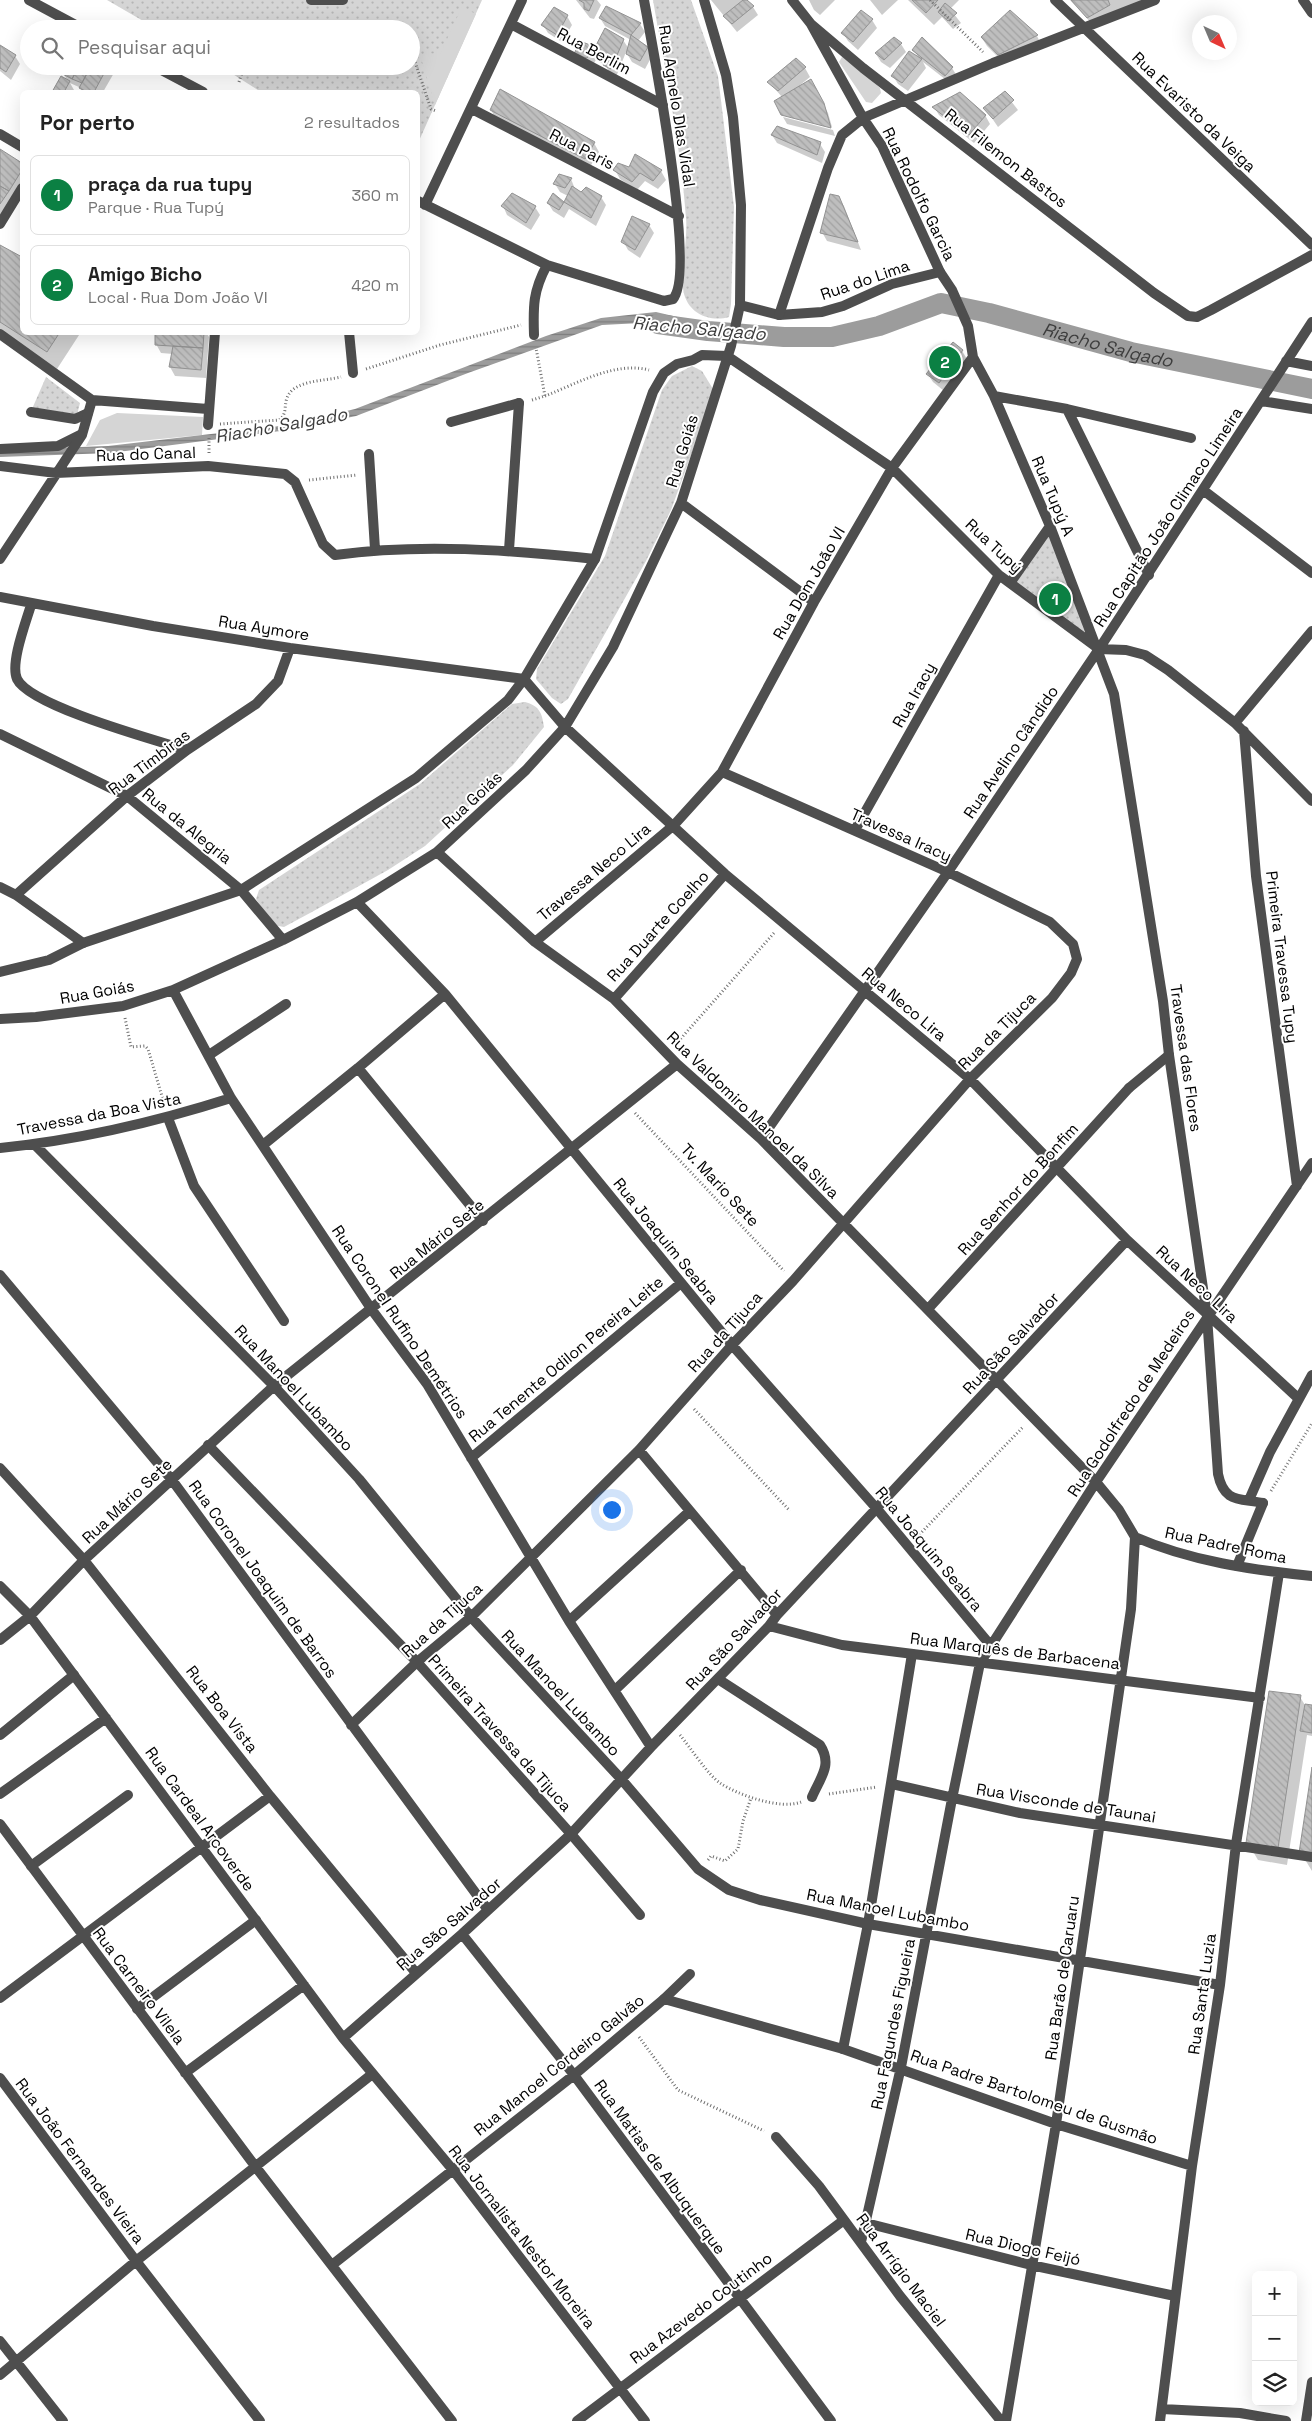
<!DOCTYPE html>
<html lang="pt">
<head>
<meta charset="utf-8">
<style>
	body { margin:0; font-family:"Space Grotesk",sans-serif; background:#f6f6f6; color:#222 }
	.controls { position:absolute; right:15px; bottom:15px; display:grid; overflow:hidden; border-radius:8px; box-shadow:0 5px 20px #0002 }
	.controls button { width:45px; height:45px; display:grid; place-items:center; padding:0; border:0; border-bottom:1px solid #e0e0e0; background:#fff; color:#222; font:25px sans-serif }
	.compass { position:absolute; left:1192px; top:15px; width:45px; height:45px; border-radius:50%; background:#fff; box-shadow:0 5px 20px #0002; rotate:136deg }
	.you { position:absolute; left:611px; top:1509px; width:18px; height:18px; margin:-12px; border:4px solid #fff; border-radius:50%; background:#1a73e8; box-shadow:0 0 0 8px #1a73e833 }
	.badge { display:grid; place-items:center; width:32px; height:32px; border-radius:50%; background:#0b8043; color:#fff; font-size:16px; font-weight:700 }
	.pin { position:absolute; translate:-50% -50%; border:2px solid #fff; box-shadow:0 1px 5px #0006 }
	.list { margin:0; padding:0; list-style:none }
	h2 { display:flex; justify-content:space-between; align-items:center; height:65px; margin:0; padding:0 20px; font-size:21px }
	h2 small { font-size:16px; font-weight:400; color:#767676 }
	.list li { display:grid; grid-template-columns:32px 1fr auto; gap:15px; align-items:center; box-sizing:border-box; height:80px; margin:0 10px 10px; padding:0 10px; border:1px solid #e0e0e0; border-radius:8px }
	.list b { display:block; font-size:19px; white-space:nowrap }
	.list p { margin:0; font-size:16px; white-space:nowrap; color:#767676 }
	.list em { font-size:16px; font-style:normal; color:#767676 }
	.icon { flex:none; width:28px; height:28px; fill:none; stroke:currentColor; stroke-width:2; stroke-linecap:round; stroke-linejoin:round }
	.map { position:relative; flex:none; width:1312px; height:2421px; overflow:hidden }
	.search { position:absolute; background:#fff; box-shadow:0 5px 20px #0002; left:20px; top:20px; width:400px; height:55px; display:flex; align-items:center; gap:12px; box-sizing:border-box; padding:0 18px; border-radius:28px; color:#767676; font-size:19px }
	.panel { position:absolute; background:#fff; box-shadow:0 5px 20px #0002; left:20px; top:90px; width:400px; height:245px; border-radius:8px }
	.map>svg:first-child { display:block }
	.grass { fill:url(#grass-dots) }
	.garden { fill:#d5d5d5 }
	.water { fill:url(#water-rules) }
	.shadow { fill:#0003 }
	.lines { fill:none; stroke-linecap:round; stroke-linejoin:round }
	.canal { stroke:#9c9c9c; stroke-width:20 }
	.building { fill:url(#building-back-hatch); stroke:#929292 }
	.path { stroke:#707070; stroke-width:3; stroke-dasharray:1 2.5; stroke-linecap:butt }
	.service { stroke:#4e4e4e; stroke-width:10 }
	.pedestrian { stroke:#4e4e4e; stroke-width:10 }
	.minor { stroke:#4e4e4e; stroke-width:10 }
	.labels { text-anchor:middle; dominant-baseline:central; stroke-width:4; stroke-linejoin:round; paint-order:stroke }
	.street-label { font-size:16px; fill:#000; stroke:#fff }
	.water-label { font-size:18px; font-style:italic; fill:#3d3d3d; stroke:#fff }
</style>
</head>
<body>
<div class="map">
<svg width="1312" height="2421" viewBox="0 0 1312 2421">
	<defs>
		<pattern id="grass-dots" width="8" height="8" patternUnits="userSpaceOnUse" patternTransform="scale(1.25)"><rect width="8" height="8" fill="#d5d5d5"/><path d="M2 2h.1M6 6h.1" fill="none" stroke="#b5b5b5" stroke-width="1.8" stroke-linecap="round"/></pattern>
		<pattern id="water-rules" width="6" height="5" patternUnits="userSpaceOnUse" patternTransform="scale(1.25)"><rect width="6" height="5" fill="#9c9c9c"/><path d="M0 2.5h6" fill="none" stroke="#7d7d7d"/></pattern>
		<pattern id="building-back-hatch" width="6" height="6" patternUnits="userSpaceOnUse" patternTransform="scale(1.25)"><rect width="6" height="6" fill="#bebebe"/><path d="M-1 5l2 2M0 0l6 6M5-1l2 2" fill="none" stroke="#a2a2a2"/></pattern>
	</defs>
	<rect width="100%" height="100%" fill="#fff"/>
	<path class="grass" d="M107 0H482L418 143V92H261L220 66H411V29H157Z
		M653 0H691L718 76 734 207 731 304 729 317C711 322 690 315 684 294 680 278 688 238 686 218 681 145 665 72 653 0Z
		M692 366 702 371 713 389 709 406 671 510 646 561 568 699 561 704 552 698 536 679 537 669 605 556 662 390 672 376Z
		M46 377 80 403 77 415 32 409Z
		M1050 526 1099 649 1010 583Z
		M525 702C539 706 542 712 544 727L513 765 425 846 388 870 310 913 284 927 273 925 256 899 259 890 420 784 512 704Z"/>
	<path class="garden" d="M462 7 476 14 435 105 421 58 426 53 440 54Z
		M842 57 849 59 880 88 881 93 872 103 866 102 841 65 839 62Z
		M117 413 203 417 202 435 86 446 100 420Z"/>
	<path class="water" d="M656 312 686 319 684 331 641 323 602 325 468 373 356 416 288 430 110 453 0 457V450L108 446 288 425 355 409 546 336 601 318Z"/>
	<path class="shadow" d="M576 0H597L601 5 594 19 590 18Z
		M711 0H745L753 7 758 15 737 32Z
		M809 0H835L820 15 814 10Z
		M870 0H898L882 15Z
		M908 0H959L950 9 961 23 953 29 942 17 934 25Z
		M1070 0H1150L1093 25Z
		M555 9 567 16 572 25 562 42 548 33 543 25Z
		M861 12 872 20 877 28 858 50 848 41 843 33Z
		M1010 12 1037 36 1041 44 1004 63 987 46 982 38Z
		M600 18 640 24 645 32 638 41 648 48 652 56 645 69 632 62 626 52 616 77 610 73 605 65 596 60 592 66 580 62V42L596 48 623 40 629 49 631 40 605 26Z
		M922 39 952 68 957 76 950 83 923 62 926 68 908 91 898 84 893 76 918 57 914 50Z
		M901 44 906 52 890 68 881 62 876 54Z
		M0 47 15 56 20 64 11 80 0 71Z
		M796 60 805 68 810 77 799 86 811 81 828 113 832 127 782 114V97L769 82Z
		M67 66H118L103 92H89L86 90V92H83L81 88 70 83 74 90 73 92H53L61 77 67 80 63 73Z
		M501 90 594 143 599 152 590 167 496 119 491 110Z
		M1004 92 1018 110 998 127 985 108Z
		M934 107 985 115 990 124 974 143 939 115Z
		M783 117 833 130 835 136 787 124Z
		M772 135 820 144 825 152 822 163 777 143Z
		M0 150 22 165V186L0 228Z
		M630 168 661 171 666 180 658 189 645 181 637 190 620 179 615 170Z
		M571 179 575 189 581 193 601 197 606 205 596 226 569 209 564 218 553 211 548 203 553 195 564 203 568 196 560 192 555 184Z
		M838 197 844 206 861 250 827 241 822 232Z
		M503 206 535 207 540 215 531 230 507 215Z
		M649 225 654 233 640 258 628 250 623 241Z
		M0 247 22 259V332H81L57 369 0 332Z
		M157 332H206L209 337 206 378 175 376 170 367 173 354 161 353 156 344Z
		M962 351 967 359 944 391 933 382 928 374Z
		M1300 1697 1305 1705 1312 1706V1736L1307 1735 1287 1865 1258 1860 1248 1843Z
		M1312 1775V1871L1301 1853Z"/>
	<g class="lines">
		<path class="canal" id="s1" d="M658 324 708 331 784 337H832L879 326 941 303 989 313 1131 352 1312 389"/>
	</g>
	<path class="building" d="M579 0H594L589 11 584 9V3Z
		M743 0H747L754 6 732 24 723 16Z
		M912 0H938L926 13Z
		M1071 0H1108L1110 5 1087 18Z
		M945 3 957 13 948 21 938 12Z
		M606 6 641 23 631 35 599 18Z
		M554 7 568 15 557 35 541 25Z
		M861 10 873 19 853 42 841 33Z
		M1010 10 1038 35 998 55 981 37Z
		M605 28 624 39 611 69 603 65 606 60 592 53Z
		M631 35 648 47 640 61 626 54Z
		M894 37 902 43 884 60 875 53Z
		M922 37 953 67 945 76 912 50Z
		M580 41 595 47 587 58 574 54Z
		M0 45 16 55 6 72 0 68Z
		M909 51 922 59 902 83 891 76Z
		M796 58 806 67 778 91 767 82Z
		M65 66H79L72 79 61 73Z
		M79 66H91L82 83 72 79Z
		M91 66H108L94 92H87L79 88Z
		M61 76 70 81 64 92H52Z
		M811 79 824 103 831 128 781 115 774 101Z
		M500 89 595 142 585 159 490 110Z
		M1005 91 1014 100 993 119 983 108Z
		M960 92 986 115 969 135 932 107Z
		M777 126 821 142 817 155 771 135Z
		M0 149 22 163V170L9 191 0 186Z
		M635 154 662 170 653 181 640 173 632 182 613 170 618 163 629 167Z
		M559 174 572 178 565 188 553 184Z
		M0 186 9 191 0 204Z
		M572 186 581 192 586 187 602 196 591 218 564 202Z
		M512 193 536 206 526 223 501 206Z
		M553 193 564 202 559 210 547 203Z
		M830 194 839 196 858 242 820 233Z
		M632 216 650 224 635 250 621 242Z
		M0 245 22 257V332H60L47 352 0 322Z
		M155 332H204L203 348 155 345Z
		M953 342 963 350 939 383 926 374Z
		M173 346 203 348 201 370 169 367Z
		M1269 1691 1301 1695 1278 1848 1246 1843Z
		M1305 1704 1312 1705V1733L1300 1731Z
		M1312 1767V1855L1299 1853Z"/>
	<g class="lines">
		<path class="path" d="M930 0 983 52
			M414 59 431 109 436 111
			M239 82 244 66
			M366 369 440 345 521 325
			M545 396C576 384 615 361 649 370
			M532 400 545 396 536 348
			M220 424 279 420C287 415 284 406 287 398 293 380 325 381 341 377
			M209 453V437
			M309 480 357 475
			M125 1018 131 1047 145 1046 148 1049 164 1103
			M676 1044 774 933
			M635 1113 784 1271
			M694 1409 790 1511
			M1271 1491 1312 1423
			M917 1537 1023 1427
			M680 1735C690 1747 708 1775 720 1783 738 1795 780 1810 801 1802
			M829 1794 877 1787
			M708 1860 711 1856 725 1861 738 1849 743 1821 751 1798
			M639 2037 678 2090 764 2131"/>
		<path class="service" d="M311 0H343
			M31 412 75 419 88 413
			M451 422 519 403
			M209 1055 286 1004
			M168 1118 194 1186 284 1321
			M208 1445 417 1662 571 1834 640 1915
			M718 1679 820 1745C833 1765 820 1778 812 1797
			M0 1735 74 1675
			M31 1866 128 1795
			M664 1999 690 1974
			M137 2009 256 1920
			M843 2049 868 1924 912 1654"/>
		<path class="pedestrian" d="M740 305 779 315 822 312 843 306 892 284 940 272
			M0 449 58 446 82 434
			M524 679 595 559 653 392 664 373 677 364 693 360 702 355 727 356
			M83 943 241 890
			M1129 1088 1169 1055
			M1237 1566 1263 1503"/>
		<path class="minor" d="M29 0 83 29
			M792 0 811 24 863 68 1154 293 1188 316 1197 317 1211 310 1312 255
			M1055 0 1312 245
			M1303 0 1312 13
			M511 24 663 105
			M811 24 863 118 882 146 940 272 952 290 968 326 973 357 994 396 1050 526 1114 694 1163 1001 1169 1055 1207 1316 1218 1474C1224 1503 1239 1498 1263 1503
			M154 66 203 92
			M472 109 679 216
			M0 134 22 147
			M418 201 547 265 664 301 673 299C697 273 652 44 644 0
			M425 205 522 0
			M0 224 22 188
			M779 315 828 168 842 135 863 118 993 63 1155 0
			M349 332 353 373
			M0 334 92 400 208 409
			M534 335C533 306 533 291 547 265
			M727 356 892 468 999 575 1099 649 1126 650 1145 655 1168 670 1235 723 1312 801
			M1286 361 1312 366
			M994 396 1067 409 1191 438
			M1261 401 1312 409
			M1067 409 1149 575
			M208 425 215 332
			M369 454 375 549
			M0 466 56 473 208 466 285 474 295 482 323 544 335 555C421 543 509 550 595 559
			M1203 490 1312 573
			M681 503 814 602
			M509 550 519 403
			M0 559 82 435 92 400
			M1010 583 1050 526
			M0 597 153 626 290 648 524 679
			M31 605C26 622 10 663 17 679 30 706 155 740 187 750
			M524 679 565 727 725 874 970 1079 1127 1240 1299 1399
			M1235 723 1312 631
			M1244 731 1256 876 1297 1186
			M0 734 127 796 241 890 283 940
			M855 830 999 575
			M437 852 535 942 614 999 677 1064 761 1139 1096 1482 1119 1510 1135 1537 1131 1609 1056 2124 1006 2421
			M0 887 16 895 83 943 49 960 0 972
			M241 890 416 778 508 700 524 679
			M16 895 127 796 187 750 256 704 278 681 290 648
			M357 902 445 994 732 1345 877 1509 991 1646
			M535 942 674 825 722 772 814 602 892 468 973 357
			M173 990 231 1098 372 1310 427 1384 569 1621 651 1747
			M614 999 725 874
			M0 1019 36 1017 123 1006 173 990 283 940 357 902 437 852 526 770 565 727 613 647 681 503 731 346 740 305 741 205 733 117 726 75 704 0
			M358 1068 483 1221
			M761 1139 948 872 1099 649 1312 322
			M35 1145 274 1386 359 1479 471 1617 622 1780 698 1869 729 1890 760 1900 868 1924 1220 1985
			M263 1145 358 1068 445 994
			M0 1148C78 1140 156 1122 231 1098
			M0 1275 172 1480 488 1910
			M928 1309 1129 1088
			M639 1450 777 1615
			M471 1458 681 1283
			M0 1468 84 1560 270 1796 416 1973
			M1249 1500 1270 1452 1312 1375
			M1135 1537C1190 1561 1252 1570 1312 1576
			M0 1586 30 1616 343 2038 453 2170 645 2421
			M569 1621 690 1511
			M769 1626 842 1645 1260 1698
			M0 1640 30 1616 84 1560 274 1386 677 1064
			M615 1690 741 1570
			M351 1725 417 1662 471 1617 639 1450 732 1345 793 1281 970 1079 1052 998 1071 973 1077 959 1073 944 1050 922 948 872 722 772
			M892 1784 1020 1813 1312 1857
			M0 1794 106 1718
			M0 1824 255 2166 452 2421
			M462 1934 574 2075 831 2421
			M0 1998 270 1796
			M343 2038 462 1934 571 1834 651 1747 769 1626 777 1615 1127 1240
			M185 2073 304 1985
			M0 2078 136 2261 260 2421
			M776 2137 819 2186 900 2296 1001 2421
			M866 2223 1031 2265 1175 2296
			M861 2242 901 2067 952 1799 980 1663 1096 1482 1312 1163
			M332 2265 574 2075 664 1999 843 2049 1056 2124 1192 2166
			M0 2341 63 2421
			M0 2375 136 2261 371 2075
			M1162 2409 1240 2413 1286 2421
			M577 2421 844 2220
			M1160 2421 1192 2166 1220 1985 1236 1844 1279 1573
			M1306 2421 1312 2382"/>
	</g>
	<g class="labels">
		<g class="street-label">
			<text transform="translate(594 51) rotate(28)">Rua Berlim</text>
			<text transform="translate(677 106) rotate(81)">Rua Agnelo DIas Vidal</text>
			<text transform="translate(1194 112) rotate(44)">Rua Evaristo da Veiga</text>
			<text transform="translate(582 149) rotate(27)">Rua Paris</text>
			<text transform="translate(1006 158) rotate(38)">Rua Filemon Bastos</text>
			<text transform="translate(919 194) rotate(64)">Rua Rodolfo Garcia</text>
			<text transform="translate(865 280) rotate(-19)">Rua do Lima</text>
			<text transform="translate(682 451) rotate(-73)">Rua Goiás</text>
			<text transform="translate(146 454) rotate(-2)">Rua do Canal</text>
			<text transform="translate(1053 496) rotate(67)">Rua Tupý A</text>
			<text transform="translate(1168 517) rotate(-57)">Rua Capitão João Climaco Limeira</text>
			<text transform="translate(994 546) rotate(43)">Rua Tupý</text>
			<text transform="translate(809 583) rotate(-60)">Rua Dom João VI</text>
			<text transform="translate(264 628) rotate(9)">Rua Aymore</text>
			<text transform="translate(914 695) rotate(-61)">Rua Iracy</text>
			<text transform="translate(1011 752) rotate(-56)">Rua Avelino Cândido</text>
			<text transform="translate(149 762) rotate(-37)">Rua Timbiras</text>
			<text transform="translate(472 800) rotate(-43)">Rua Goiás</text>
			<text transform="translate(187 826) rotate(39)">Rua da Alegria</text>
			<text transform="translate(901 835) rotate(24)">Travessa Iracy</text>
			<text transform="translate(594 872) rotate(-40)">Travessa Neco Lira</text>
			<text transform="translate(658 926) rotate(-48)">Rua Duarte Coelho</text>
			<text transform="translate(1282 957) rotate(83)">Primeira Travessa Tupy</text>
			<text transform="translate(97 992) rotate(-10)">Rua Goiás</text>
			<text transform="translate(904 1004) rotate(40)">Rua Neco Lira</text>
			<text transform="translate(997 1031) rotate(-45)">Rua da Tijuca</text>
			<text transform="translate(1186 1058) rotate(82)">Travessa das Flores</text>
			<text transform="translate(99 1114) rotate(-11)">Travessa da Boa Vista</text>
			<text transform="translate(753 1115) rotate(44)">Rua Valdomiro Manoel da Silva</text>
			<text transform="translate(720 1185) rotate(47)">Tv. Mario Sete</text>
			<text transform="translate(1018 1189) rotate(-48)">Rua Senhor do Bonfim</text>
			<text transform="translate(437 1239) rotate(-39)">Rua Mário Sete</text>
			<text transform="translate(666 1241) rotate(51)">Rua Joaquim Seabra</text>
			<text transform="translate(1197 1284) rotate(43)">Rua Neco Lira</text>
			<text transform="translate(400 1322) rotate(56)">Rua Coronel Rufino Demétrios</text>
			<text transform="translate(725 1332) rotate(-48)">Rua da Tijuca</text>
			<text transform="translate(1011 1343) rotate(-47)">Rua São Salvador</text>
			<text transform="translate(566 1359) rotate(-40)">Rua Tenente Odilon Pereira Leite</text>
			<text transform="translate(294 1388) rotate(47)">Rua Manoel Lubambo</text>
			<text transform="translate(1131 1403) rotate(-57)">Rua Godolfredo de Medeiros</text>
			<text transform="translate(127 1501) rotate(-43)">Rua Mário Sete</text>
			<text transform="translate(1226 1545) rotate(12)">Rua Padre Roma</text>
			<text transform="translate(929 1549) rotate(50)">Rua Joaquim Seabra</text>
			<text transform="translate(263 1579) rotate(54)">Rua Coronel Joaquim de Barros</text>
			<text transform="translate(442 1620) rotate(-42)">Rua da Tijuca</text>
			<text transform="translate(734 1639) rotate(-47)">Rua São Salvador</text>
			<text transform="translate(1015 1651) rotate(7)">Rua Marquês de Barbacena</text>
			<text transform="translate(561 1693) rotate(47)">Rua Manoel Lubambo</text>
			<text transform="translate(222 1709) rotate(52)">Rua Boa Vista</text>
			<text transform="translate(500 1733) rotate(48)">Primeira Travessa da Tijuca</text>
			<text transform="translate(1066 1803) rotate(9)">Rua Visconde de Taunai</text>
			<text transform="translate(200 1819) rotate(54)">Rua Cardeal Arcoverde</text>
			<text transform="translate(888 1910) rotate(11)">Rua Manoel Lubambo</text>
			<text transform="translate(449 1924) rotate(-41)">Rua São Salvador</text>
			<text transform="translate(1062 1978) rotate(-82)">Rua Barão de Caruaru</text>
			<text transform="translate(139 1986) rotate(53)">Rua Carneiro Vilela</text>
			<text transform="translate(1202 1994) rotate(-82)">Rua Santa Luzia</text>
			<text transform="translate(893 2024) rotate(-79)">Rua Fagundes Figueira</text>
			<text transform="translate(559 2065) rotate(-39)">Rua Manoel Cordeiro Galvão</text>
			<text transform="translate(1034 2097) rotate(19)">Rua Padre Bartolomeu de Gusmão</text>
			<text transform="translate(80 2161) rotate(53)">Rua João Fernandes Vieira</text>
			<text transform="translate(660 2167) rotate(54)">Rua Matias de Albuquerque</text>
			<text transform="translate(522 2237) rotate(52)">Rua Jornalista Nestor Moreira</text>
			<text transform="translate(1023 2247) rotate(13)">Rua Diogo Feijó</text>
			<text transform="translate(901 2270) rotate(53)">Rua Arrígio Maciel</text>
			<text transform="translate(701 2308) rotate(-37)">Rua Azevedo Coutinho</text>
		</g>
		<g class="water-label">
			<text transform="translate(699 328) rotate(5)">Riacho Salgado</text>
			<text stroke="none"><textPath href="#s1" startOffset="461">Riacho Salgado</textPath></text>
			<text transform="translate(281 425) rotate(-10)">Riacho Salgado</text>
		</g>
	</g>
</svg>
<div class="controls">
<button>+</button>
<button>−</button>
<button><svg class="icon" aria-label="layers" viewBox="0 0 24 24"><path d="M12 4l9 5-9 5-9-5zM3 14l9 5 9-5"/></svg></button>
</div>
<svg class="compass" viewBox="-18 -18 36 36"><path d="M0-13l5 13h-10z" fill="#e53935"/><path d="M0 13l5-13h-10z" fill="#767676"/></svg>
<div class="you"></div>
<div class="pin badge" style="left:1055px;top:599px">1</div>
<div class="pin badge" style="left:945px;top:362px">2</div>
<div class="search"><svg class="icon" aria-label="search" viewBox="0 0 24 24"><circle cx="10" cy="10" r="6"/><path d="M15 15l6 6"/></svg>Pesquisar aqui</div>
<section class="panel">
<h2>Por perto<small>2 resultados</small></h2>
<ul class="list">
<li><span class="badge">1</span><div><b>praça da rua tupy</b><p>Parque · Rua Tupý</p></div><em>360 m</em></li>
<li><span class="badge">2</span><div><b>Amigo Bicho</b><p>Local · Rua Dom João VI</p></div><em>420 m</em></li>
</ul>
</section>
</div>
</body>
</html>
